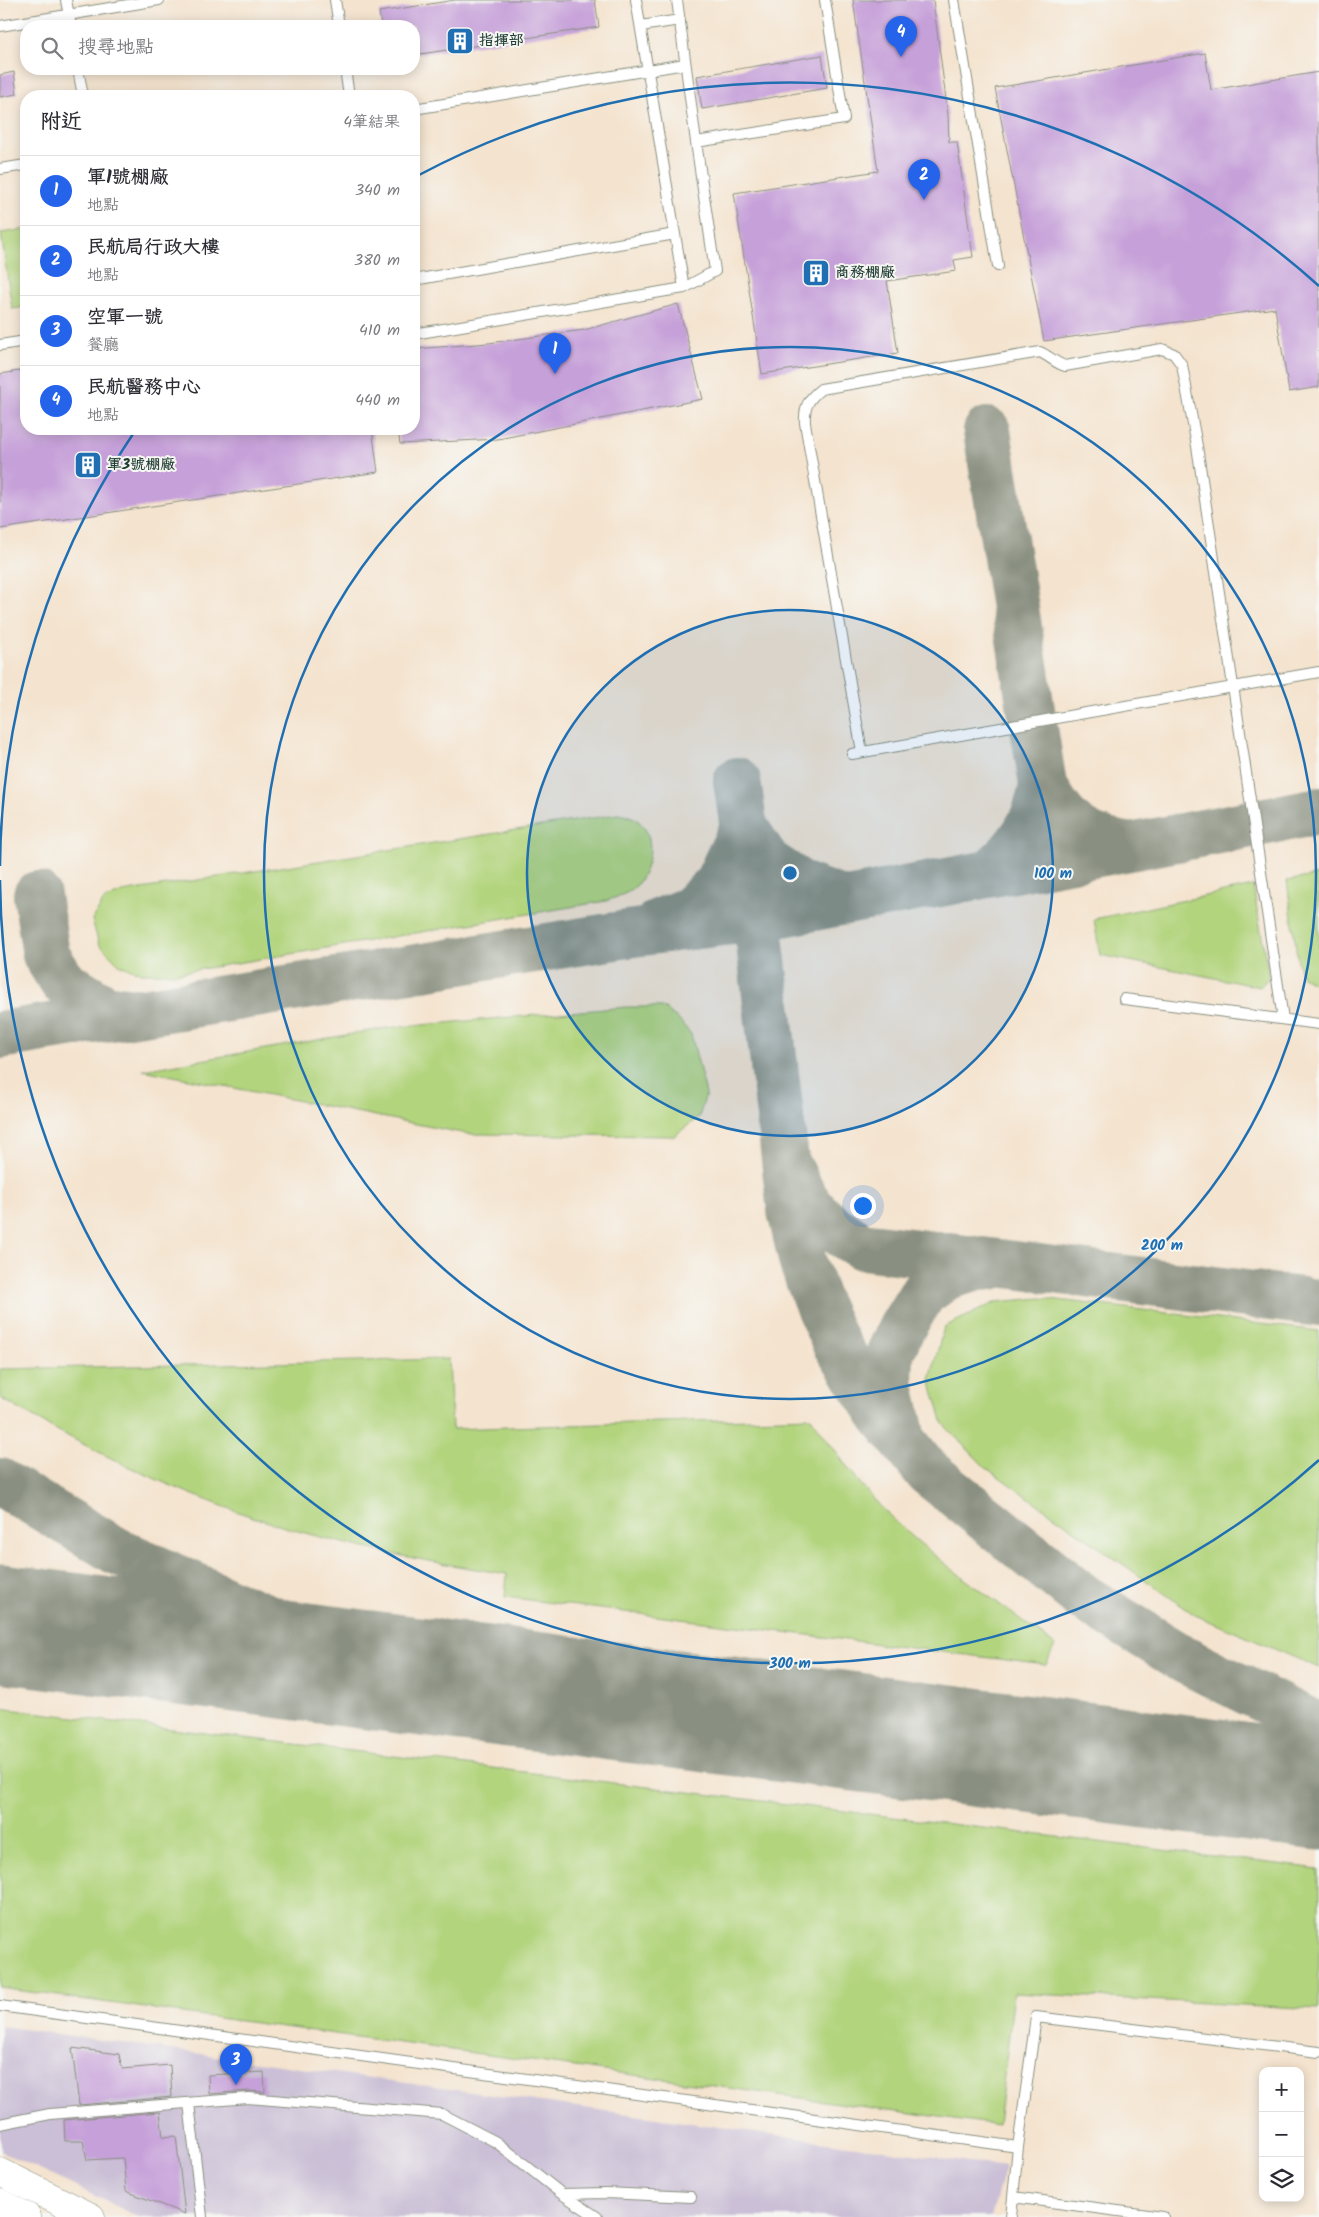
<!DOCTYPE html>
<html lang="zh-TW">
<head>
<meta charset="utf-8">
<style>
	body { margin:0; font-family:Kalam,"LXGW WenKai TC",sans-serif; background:#f7f7f7; color:#2b2b33 }
	.controls { position:absolute; right:15px; bottom:15px; display:grid; overflow:hidden; border-radius:10px; box-shadow:0 2px 12px #0003 }
	.controls button { width:45px; height:45px; display:grid; place-items:center; padding:0; border:0; border-bottom:1px solid #e1e1e2; background:#fff; color:#2b2b33; font:25px sans-serif }
	.you { position:absolute; left:862px; top:1205px; width:18px; height:18px; margin:-12px; border:4px solid #fff; border-radius:50%; background:#1a73e8; box-shadow:0 0 0 8px #1a73e833 }
	.badge { display:grid; place-items:center; width:32px; height:32px; border-radius:50%; background:#2563eb; color:#fff; font-size:16px; font-weight:700 }
	.pin { position:absolute; translate:-50% -41px; filter:drop-shadow(0 1px 2px #0008) }
	.pin::after { content:''; position:absolute; top:26px; width:18px; height:15px; background:inherit; clip-path:polygon(0 0,100% 0,50% 100%) }
	.list { margin:0; padding:0; list-style:none }
	h2 { display:flex; justify-content:space-between; align-items:center; height:65px; margin:0; padding:0 20px; font-size:21px }
	h2 small { font-size:16px; font-weight:400; color:#7c7c81 }
	.list li { display:grid; grid-template-columns:32px 1fr auto; gap:15px; align-items:center; box-sizing:border-box; height:70px; padding:0 20px; border-top:1px solid #e1e1e2 }
	.list b { display:block; font-size:19px; white-space:nowrap }
	.list p { margin:0; font-size:16px; white-space:nowrap; color:#7c7c81 }
	.list em { font-size:16px; font-style:normal; color:#7c7c81 }
	.icon { flex:none; width:28px; height:28px; fill:none; stroke:currentColor; stroke-width:2; stroke-linecap:round; stroke-linejoin:round }
	.map { position:relative; flex:none; width:1319px; height:2217px; overflow:hidden }
	.search { position:absolute; background:#fff; box-shadow:0 2px 12px #0003; left:20px; top:20px; width:400px; height:55px; display:flex; align-items:center; gap:12px; box-sizing:border-box; padding:0 18px; border-radius:20px; color:#7c7c81; font-size:19px }
	.panel { position:absolute; background:#fff; box-shadow:0 2px 12px #0003; left:20px; top:90px; width:400px; height:345px; border-radius:20px }
	.map>svg:first-child { display:block }
	.industrial { fill:#cabfd6 }
	.green { fill:#b2d47d; stroke:#688858 }
	.lines { fill:none; stroke-linecap:round; stroke-linejoin:round }
	.taxiway { stroke:#8a9081; stroke-width:48 }
	.runway { stroke:#8a9081; stroke-width:119 }
	.building { fill:#c6a0d9 }
	.lane-casing { stroke:#8a9081; stroke-width:12 }
	.secondary-casing { stroke:#8a9081; stroke-width:29 }
	.highway-casing { stroke:#8a9081; stroke-width:29 }
	.lane { stroke:#fff; stroke-width:10 }
	.secondary { stroke:#fff; stroke-width:28 }
	.highway { stroke:#fff; stroke-width:28 }
	.ring { fill:none; stroke:#1f6fb2; stroke-width:2.5 }
	.labels { text-anchor:middle; dominant-baseline:central; stroke-width:4; stroke-linejoin:round; paint-order:stroke }
	.poi-label { font-size:15px; font-weight:bold; fill:#1f3d34; stroke:#f6f6f2; text-anchor:start }
	.centre { fill:#1f6fb2; stroke:#f6f6f2; stroke-width:2.5 }
	.ring-label { font-size:15px; text-anchor:middle; font-weight:bold; fill:#1f6fb2; stroke:#f6f6f2; stroke-width:4; stroke-linejoin:round; paint-order:stroke }
</style>
</head>
<body>
<div class="map">
<svg width="1319" height="2217" viewBox="0 0 1319 2217">
	<rect width="100%" height="100%" fill="#f6f6f2"/>
	<filter id="ink" filterUnits="userSpaceOnUse"><feTurbulence type="fractalNoise" baseFrequency=".02" numOctaves="2"/><feDisplacementMap in="SourceGraphic" scale="10" xChannelSelector="R" yChannelSelector="G"/><feConvolveMatrix kernelMatrix="1 2 1 2 8 2 1 2 1" color-interpolation-filters="sRGB"/></filter>
	<filter id="wash" filterUnits="userSpaceOnUse"><feTurbulence type="fractalNoise" baseFrequency=".0096" numOctaves="4" result="noise"/><feDisplacementMap in="SourceGraphic" scale="20" xChannelSelector="R" yChannelSelector="G"/><feGaussianBlur stdDeviation="1.12" result="paint"/><feColorMatrix in="noise" values="0 0 0 0 0 0 0 0 0 0 0 0 0 0 0 0 0 1.4 0 .05"/><feComposite in="paint" operator="in"/></filter>
	<g filter="url(#wash)">
		<rect width="100%" height="100%" fill="#f4e3ce"/>
		<path class="industrial" d="M0 2026 15 2028 1005 2167 991 2217H139L0 2151Z"/>
		<path class="green" d="M26 229V307L12 309 1 233Z
			M618 814C623 815 632 816 636 819 659 836 650 871 634 888 627 894 614 898 606 901L178 973H142L120 965 99 944 92 920 104 900 122 892Z
			M1319 875V987L1302 976 1298 963 1287 881Z
			M1253 886 1269 977 1260 987 1100 955 1094 919Z
			M627 1007H662L677 1018 691 1034 706 1094 699 1117 674 1136 467 1134 143 1070 387 1028Z
			M1041 1298 1319 1331V1668L1195 1615 985 1467 943 1424 930 1380 944 1327 996 1302Z
			M449 1359 452 1429 811 1417C836 1452 861 1488 892 1518 942 1566 1001 1604 1055 1645L1046 1665 505 1597 507 1574C409 1559 310 1540 217 1504 141 1476 70 1439 0 1398V1369Z
			M0 1708 1319 1869V2009L1014 1993 998 2125 0 1988Z"/>
		<g class="lines">
			<path class="taxiway" d="M987 431 1043 785
				M737 781 757 918 791 1211 803 1263 818 1304 836 1344 882 1415 928 1472 1084 1598 1185 1660 1319 1727
				M744 827 767 862 803 886 844 901
				M991 872C1019 848 1037 823 1043 785 1065 825 1083 840 1127 846
				M37 895 46 955 63 982 105 1008 133 1012
				M658 923 690 910 716 886 744 827
				M0 1035 634 933 757 918 1319 811
				M792 1174C808 1212 827 1226 862 1246L1319 1303
				M900 1429 889 1381 890 1353 902 1327 923 1293 947 1276 979 1267 991 1266
				M0 1482 115 1550 236 1605 341 1646 481 1684"/>
			<path class="runway" d="M0 1623 1319 1791"/>
		</g>
		<g id="blocks">
			<path class="building" d="M455 0H595L599 27 414 55V26H381L379 12Z
				M853 0H933L948 115 949 142H957L973 257 954 260 956 271 887 281 898 353 762 374 734 193 878 171Z
				M1205 53 1211 90 1319 72V387L1289 392 1275 308 1044 341 995 88Z
				M822 55 827 88 702 109 697 76Z
				M14 72 17 94 0 97V75Z
				M678 304 703 399 498 439 400 444 398 429H414V349L489 343 584 330Z
				M26 370V429H372L378 472 0 529V374Z
				M72 2048 119 2054 122 2069 170 2065 172 2097 79 2105Z
				M264 2072 265 2092 248 2091 209 2094 208 2075Z
				M160 2112 163 2137 176 2136 185 2214 126 2191 123 2158 87 2160 83 2141H65L64 2120Z"/>
		</g>
	</g>
	<g filter="url(#ink)">
		<use href="#blocks" fill-opacity="0" stroke="#8a9081" stroke-width="1"/>
		<g class="lines">
			<g class="lane-casing">
				<path id="lane" d="M66 0 71 26
					M335 0 339 26
					M677 0 696 142 844 119 825 0
					M954 0 998 266
					M0 26 159 0
					M641 26 680 20
					M78 69 83 96
					M345 69 349 96
					M414 109 685 64
					M0 169 26 165
					M414 280 675 234
					M684 288 715 271 696 142
					M414 334 684 288 636 0
					M0 345 26 341
					M862 752 805 423C804 407 808 399 821 389L1040 352C1049 356 1055 363 1065 366L1162 349 1174 354 1182 365 1197 446 1283 1019
					M852 754 1319 672
					M1124 999 1319 1024
					M0 2006 1018 2147 1036 2017 1319 2052
					M189 2103 202 2217
					M0 2124 50 2114 248 2098 442 2114 496 2142 562 2194 597 2217
					M562 2194 606 2193 691 2197
					M1013 2197 1163 2217
					M1011 2217 1018 2147"/>
			</g>
			<g class="secondary-casing">
				<path id="secondary" d="M0 2172 91 2217"/>
			</g>
			<g class="highway-casing">
				<path id="highway" d="M0 2203 27 2217"/>
			</g>
			<use href="#lane" class="lane"/>
			<use href="#secondary" class="secondary"/>
			<use href="#highway" class="highway"/>
		</g>
	</g>
	<circle cx="790" cy="873" r="263" fill="#1f6fb2" fill-opacity=".12"/>
	<g class="ring">
		<circle cx="790" cy="873" r="263"/>
		<circle cx="790" cy="873" r="526"/>
		<path d="M1319 1460A790 790 0 0 1 0 880M0 866A790 790 0 0 1 135 431M419 175A790 790 0 0 1 1319 286"/>
	</g>
	<defs>
		<g id="building-square" transform="scale(1.4375)"><rect x="-9" y="-9" width="18" height="18" rx="4" fill="#1f6fb2" stroke="#f6f6f2"/><path d="M-4-6H4V6H1V3H-1V6H-4ZM-2.5-4.3h1.7v1.8h-1.7ZM.8-4.3h1.7v1.8H.8ZM-2.5-1h1.7V.8h-1.7ZM.8-1h1.7V.8H.8Z" fill="#fff"/></g>
	</defs>
	<g fill-rule="evenodd">
		<use href="#building-square" x="460" y="41"/>
		<use href="#building-square" x="816" y="273"/>
		<use href="#building-square" x="88" y="465"/>
	</g>
	<g class="labels">
		<g class="poi-label">
			<text x="479" y="41">指揮部</text>
			<text x="835" y="273">商務棚廠</text>
			<text x="107" y="465">軍3號棚廠</text>
		</g>
	</g>
	<circle cx="790" cy="873" r="8" class="centre"/>
	<g class="ring-label">
		<text x="1053" y="878">100 m</text>
		<text x="1162" y="1250">200 m</text>
		<text x="790" y="1668">300 m</text>
	</g>
</svg>
<div class="controls">
<button>+</button>
<button>−</button>
<button><svg class="icon" aria-label="layers" viewBox="0 0 24 24"><path d="M12 4l9 5-9 5-9-5zM3 14l9 5 9-5"/></svg></button>
</div>
<div class="you"></div>
<div class="pin badge" style="left:555px;top:374px">1</div>
<div class="pin badge" style="left:924px;top:200px">2</div>
<div class="pin badge" style="left:236px;top:2085px">3</div>
<div class="pin badge" style="left:901px;top:57px">4</div>
<div class="search"><svg class="icon" aria-label="search" viewBox="0 0 24 24"><circle cx="10" cy="10" r="6"/><path d="M15 15l6 6"/></svg>搜尋地點</div>
<section class="panel">
<h2>附近<small>4筆結果</small></h2>
<ul class="list">
<li><span class="badge">1</span><div><b>軍1號棚廠</b><p>地點</p></div><em>340 m</em></li>
<li><span class="badge">2</span><div><b>民航局行政大樓</b><p>地點</p></div><em>380 m</em></li>
<li><span class="badge">3</span><div><b>空軍一號</b><p>餐廳</p></div><em>410 m</em></li>
<li><span class="badge">4</span><div><b>民航醫務中心</b><p>地點</p></div><em>440 m</em></li>
</ul>
</section>
</div>
</body>
</html>
